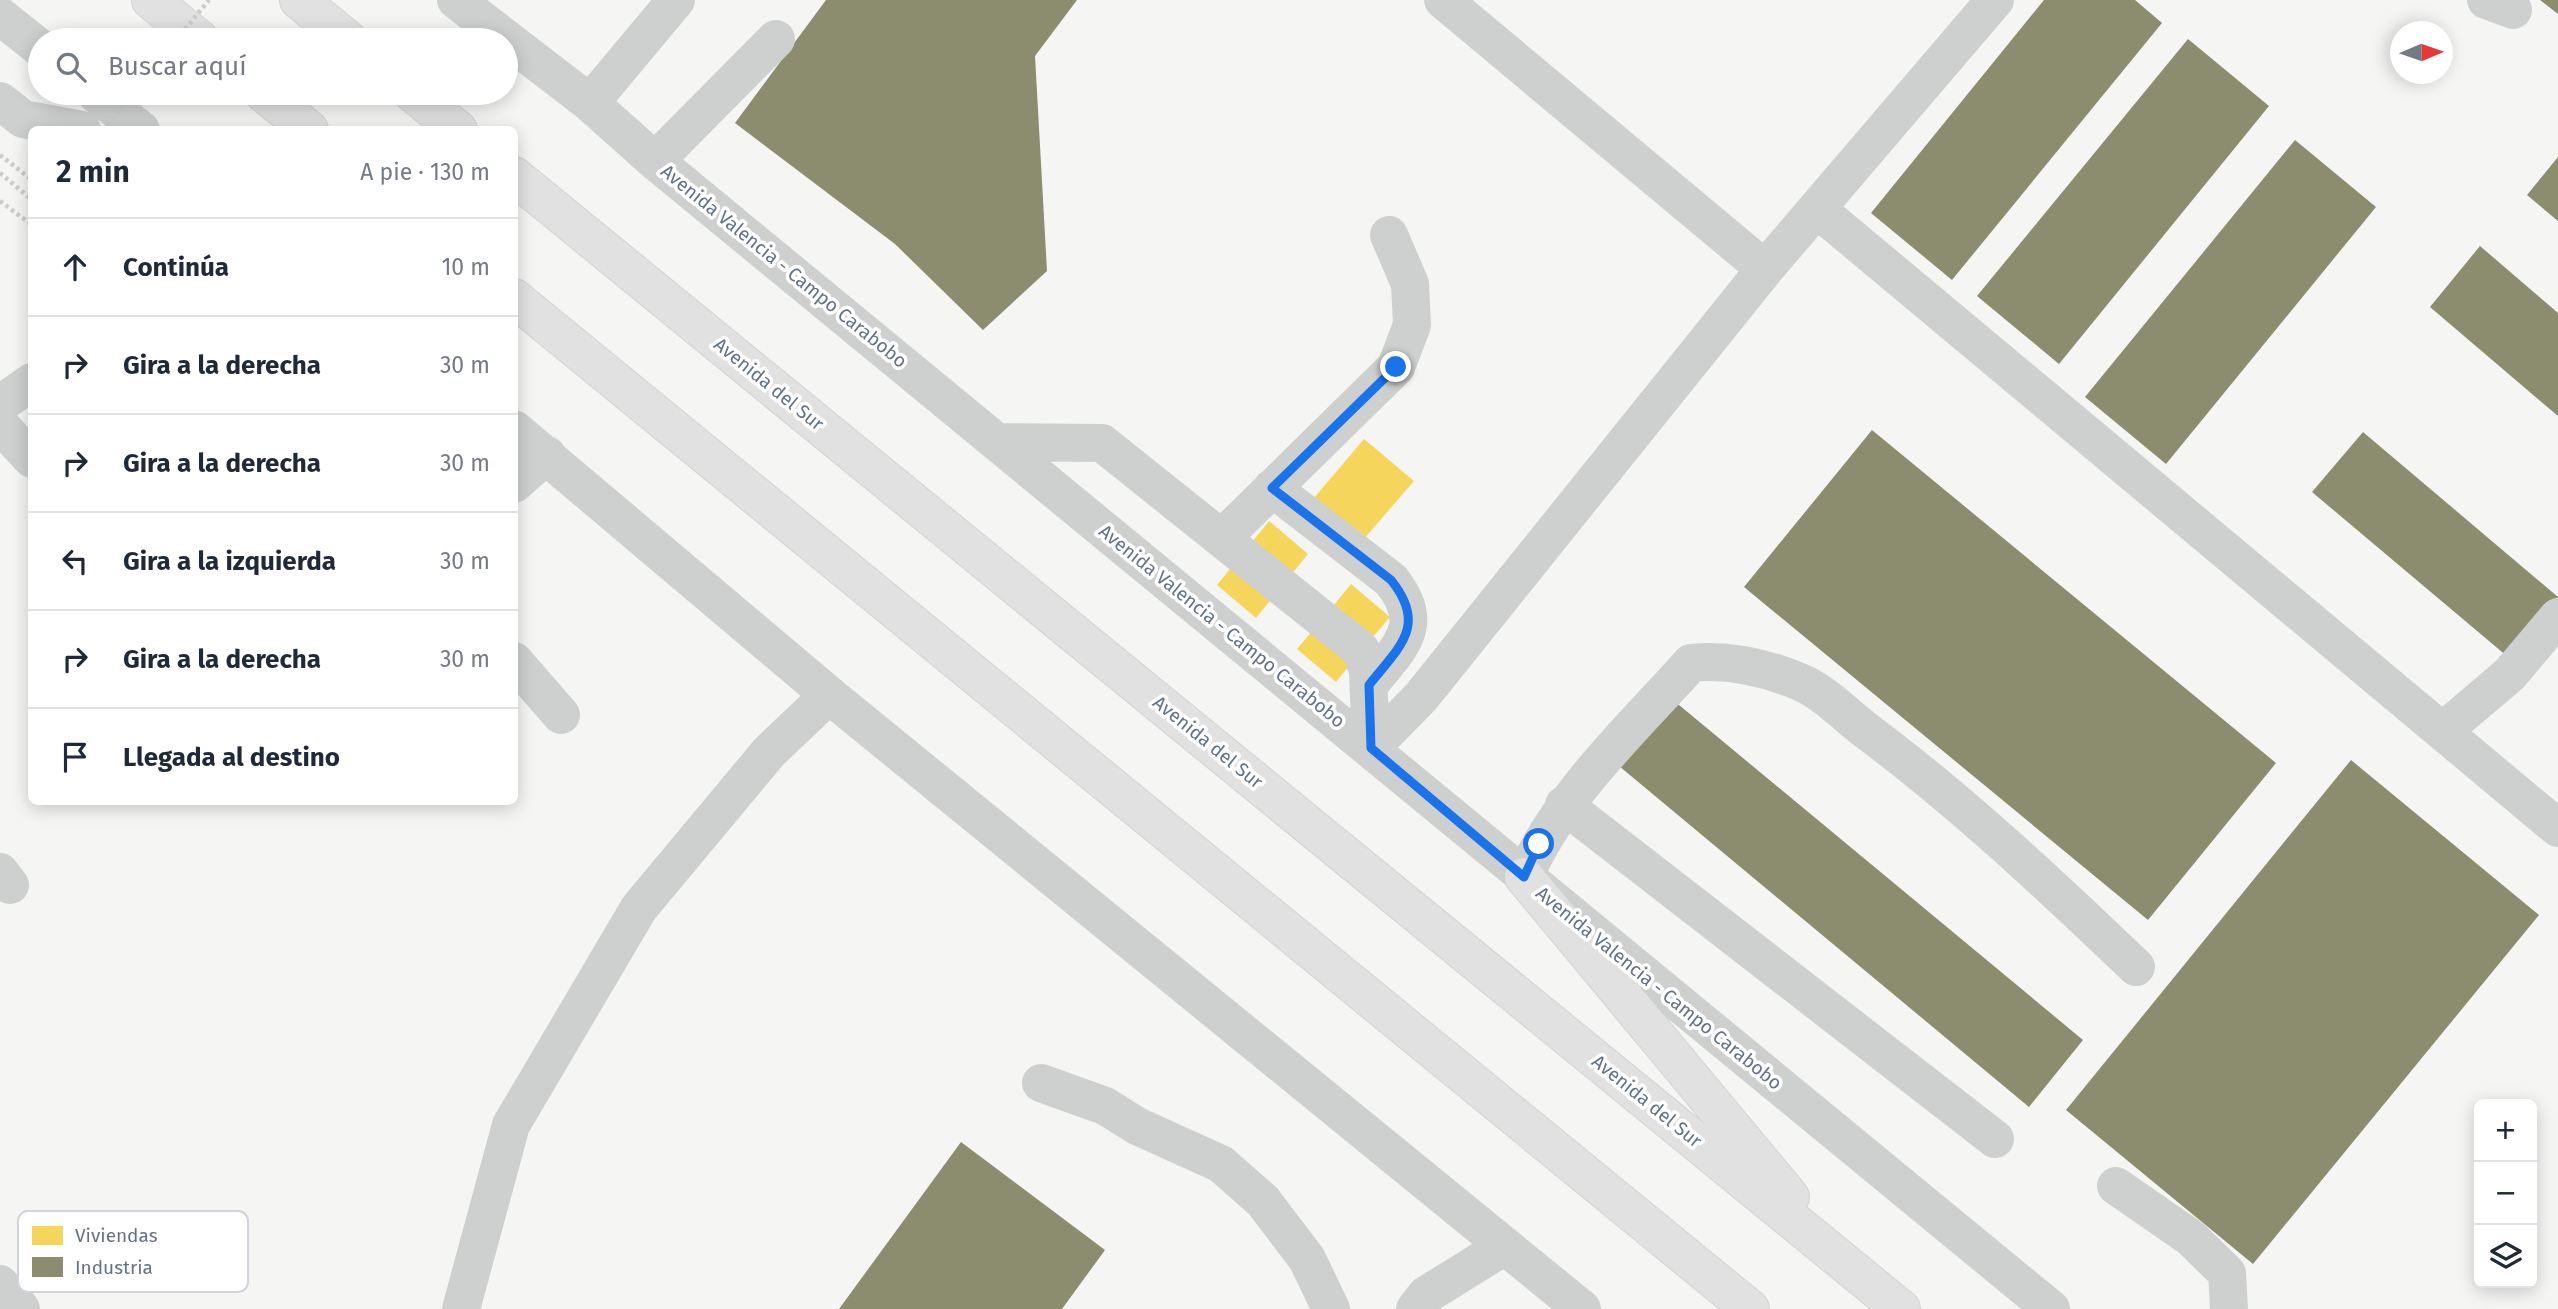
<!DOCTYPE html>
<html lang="es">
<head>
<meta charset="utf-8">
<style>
	body { margin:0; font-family:"Fira Sans",sans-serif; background:#f2f2f3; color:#1f2937 }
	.controls { position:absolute; right:21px; bottom:21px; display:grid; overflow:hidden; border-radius:10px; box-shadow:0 4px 18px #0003 }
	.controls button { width:63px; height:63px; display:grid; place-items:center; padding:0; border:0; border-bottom:2px solid #e0e1e3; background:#fff; color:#1f2937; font:35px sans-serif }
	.compass { position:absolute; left:2390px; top:21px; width:63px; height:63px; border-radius:50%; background:#fff; box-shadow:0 4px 18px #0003; rotate:88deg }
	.stop { position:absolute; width:21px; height:21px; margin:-16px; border:5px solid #1a73e8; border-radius:50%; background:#fff }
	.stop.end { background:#1a73e8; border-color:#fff; box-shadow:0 2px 7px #0008 }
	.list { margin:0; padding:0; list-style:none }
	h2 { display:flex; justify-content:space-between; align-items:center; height:91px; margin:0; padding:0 28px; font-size:30px }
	h2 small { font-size:23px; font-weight:400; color:#747a83 }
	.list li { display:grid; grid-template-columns:46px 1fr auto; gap:21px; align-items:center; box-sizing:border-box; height:98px; padding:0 28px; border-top:2px solid #e0e1e3 }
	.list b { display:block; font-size:26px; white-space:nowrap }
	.list em { font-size:23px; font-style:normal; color:#747a83 }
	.icon { flex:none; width:38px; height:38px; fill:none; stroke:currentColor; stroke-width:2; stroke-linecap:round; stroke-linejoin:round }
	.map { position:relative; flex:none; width:2558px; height:1309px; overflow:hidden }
	.search { position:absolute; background:#fff; box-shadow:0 4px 18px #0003; left:28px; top:28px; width:490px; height:77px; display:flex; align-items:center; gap:18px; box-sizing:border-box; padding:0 24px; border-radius:38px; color:#747a83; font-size:26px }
	.panel { position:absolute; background:#fff; box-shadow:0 4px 18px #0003; left:28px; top:126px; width:490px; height:679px; border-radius:10px }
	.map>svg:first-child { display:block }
	.homes { fill:#f6d55c }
	.industry { fill:#8c8c6e }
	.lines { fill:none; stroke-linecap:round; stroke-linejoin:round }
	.highway-casing { stroke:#d2d3d3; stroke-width:40 }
	.path { stroke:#cbcccd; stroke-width:4.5; stroke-dasharray:3.5 3.5; stroke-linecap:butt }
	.minor { stroke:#ced0d0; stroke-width:38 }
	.highway { stroke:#e1e1e2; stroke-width:38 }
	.path-bridge { stroke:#cbcccd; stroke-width:4.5; stroke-dasharray:3.5 3.5; stroke-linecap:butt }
	.route { stroke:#1a73e8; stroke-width:9 }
	.labels { text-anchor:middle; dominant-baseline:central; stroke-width:7; stroke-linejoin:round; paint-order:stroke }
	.street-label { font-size:19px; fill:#627386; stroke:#fff }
	.key { fill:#fff; stroke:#d0d5db; stroke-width:2 }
	.key-label { font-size:19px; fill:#627386 }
</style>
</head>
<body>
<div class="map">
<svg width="2558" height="1309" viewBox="0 0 2558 1309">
	<rect width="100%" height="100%" fill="#f5f5f3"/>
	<path class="homes" d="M1364 439 1414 481 1363 540 1314 498Z
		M1269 521 1308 554 1291 575 1252 542Z
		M1234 564 1273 597 1256 618 1217 585Z
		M1351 584 1390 617 1373 637 1334 605Z
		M1314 629 1353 661 1336 682 1297 649Z"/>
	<path class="industry" d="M826 0H1077L1035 56 1047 271 983 330 895 244 735 123Z
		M2044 0H2135L2162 23 1952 280 1871 213Z
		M2540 0H2558V14Z
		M2188 39 2269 106 2059 364 1977 296Z
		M2295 140 2376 207 2166 464 2085 397Z
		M2558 157V221L2527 195Z
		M2480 246 2558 313V416L2430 307Z
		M1872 430 2276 763 2148 920 1744 587Z
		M2363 432 2558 597 2508 657 2312 492Z
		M1667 695 2083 1040 2029 1107 1613 761Z
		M2351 760 2539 915 2253 1264 2066 1110Z
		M961 1142 1105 1250 1062 1309H839Z"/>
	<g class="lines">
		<g class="highway-casing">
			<path id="highway" d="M151 0 200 40
				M299 0 348 40
				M264 93 309 130
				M413 93 458 130
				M514 176 1901 1309
				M514 298 1750 1309
				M1524 877 1790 1197"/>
		</g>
		<path class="path" d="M0 155 32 180
			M0 173 32 200
			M0 201 32 225"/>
		<path class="minor" d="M456 0 590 103 655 161 2051 1309
			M1443 0 1765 269
			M2486 0 2513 10
			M0 16 40 48
			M95 93 141 130
			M0 101 23 119 82 130
			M590 103 676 0
			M655 161 776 39
			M1817 209 2558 828
			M0 404 32 382
			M0 425 32 459
			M514 429 829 695 1582 1309
			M999 442 1102 443 1361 650 1368 671 1371 748
			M514 484 547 455
			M1272 488 1391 580C1428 626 1399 647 1369 685
			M1223 537 1396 367 1412 325 1410 284 1389 235
			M514 661 561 715
			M2443 731 2510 674 2558 617
			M1371 748 1421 697 1765 269 1995 0
			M1564 805 1995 1139
			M0 872 10 885
			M1524 877C1561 794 1631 730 1691 663 1729 659 1764 667 1800 682 1824 692 1847 716 1868 732 1963 803 2050 885 2136 967
			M1041 1083 1105 1106 1137 1126 1221 1164 1263 1201 1307 1259 1331 1309
			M2116 1186 2191 1238 2227 1273 2229 1309
			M0 1284 21 1309
			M461 1309 511 1125 639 908 769 752 829 695
			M1415 1309 1426 1295 1505 1246"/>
		<use href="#highway" class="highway"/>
		<path class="path-bridge" d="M176 40 209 0
			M103 130 133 93"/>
	</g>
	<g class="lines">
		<path class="route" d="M1396 367 1272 488 1391 580C1428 626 1399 647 1369 685L1371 748 1524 877 1539 844"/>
	</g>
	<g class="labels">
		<g class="street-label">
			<text transform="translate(784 266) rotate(39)">Avenida Valencia - Campo Carabobo</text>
			<text transform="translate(769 384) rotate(39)">Avenida del Sur</text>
			<text transform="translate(1222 626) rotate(39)">Avenida Valencia - Campo Carabobo</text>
			<text transform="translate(1208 742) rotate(39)">Avenida del Sur</text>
			<text transform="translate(1659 988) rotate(39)">Avenida Valencia - Campo Carabobo</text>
			<text transform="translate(1647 1101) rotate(39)">Avenida del Sur</text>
		</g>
	</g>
	<rect x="18" y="1211" width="230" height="81" rx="10" class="key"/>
	<rect x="32" y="1226" width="31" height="19" fill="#f6d55c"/>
	<rect x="32" y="1257" width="31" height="20" fill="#8c8c6e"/>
	<g class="key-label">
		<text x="75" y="1242">Viviendas</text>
		<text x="75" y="1274">Industria</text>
	</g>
</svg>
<div class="controls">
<button>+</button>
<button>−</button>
<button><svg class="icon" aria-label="layers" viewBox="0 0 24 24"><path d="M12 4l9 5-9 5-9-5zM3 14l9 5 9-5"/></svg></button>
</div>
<svg class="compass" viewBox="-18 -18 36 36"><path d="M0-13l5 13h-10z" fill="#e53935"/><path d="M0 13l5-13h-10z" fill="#747a83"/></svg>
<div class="stop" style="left:1539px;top:844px"></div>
<div class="stop end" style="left:1396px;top:367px"></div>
<div class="search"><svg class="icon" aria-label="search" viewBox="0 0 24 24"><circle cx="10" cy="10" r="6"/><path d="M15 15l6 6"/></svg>Buscar aquí</div>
<section class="panel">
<h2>2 min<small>A pie · 130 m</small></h2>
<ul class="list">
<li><svg class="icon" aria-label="ahead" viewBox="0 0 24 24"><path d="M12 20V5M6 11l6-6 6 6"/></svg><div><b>Continúa</b></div><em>10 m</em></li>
<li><svg class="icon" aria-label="right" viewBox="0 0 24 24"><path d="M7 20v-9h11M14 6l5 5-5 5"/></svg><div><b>Gira a la derecha</b></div><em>30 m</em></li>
<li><svg class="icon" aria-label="right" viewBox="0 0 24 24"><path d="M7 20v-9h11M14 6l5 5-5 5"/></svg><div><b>Gira a la derecha</b></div><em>30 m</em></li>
<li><svg class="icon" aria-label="left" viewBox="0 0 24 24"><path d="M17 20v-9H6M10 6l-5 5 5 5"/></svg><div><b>Gira a la izquierda</b></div><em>30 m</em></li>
<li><svg class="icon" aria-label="right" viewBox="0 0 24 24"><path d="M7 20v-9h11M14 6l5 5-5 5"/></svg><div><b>Gira a la derecha</b></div><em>30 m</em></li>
<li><svg class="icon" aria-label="arrive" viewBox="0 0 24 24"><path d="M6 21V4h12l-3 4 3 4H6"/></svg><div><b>Llegada al destino</b></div></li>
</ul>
</section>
</div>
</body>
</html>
